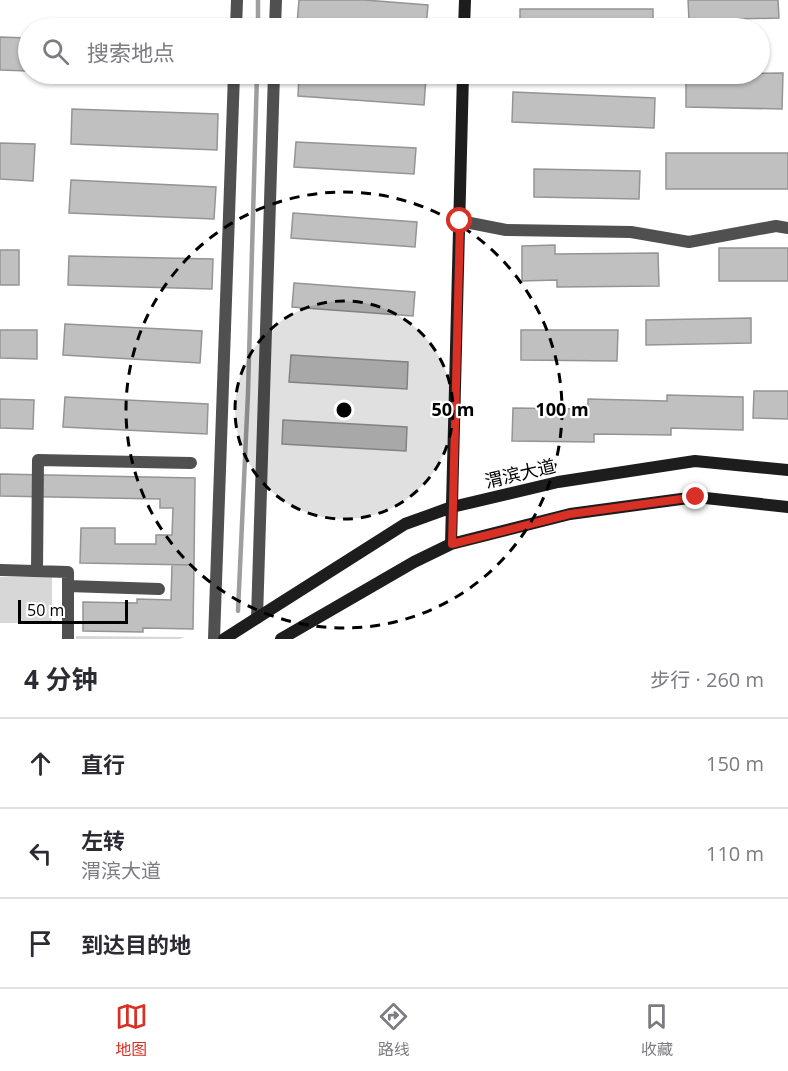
<!DOCTYPE html>
<html lang="zh">
<head>
<meta charset="utf-8">
<style>
	body { margin:0; font-family:"Open Sans","Noto Sans SC",sans-serif; background:#f7f7f7; color:#2b2b33 }
	.scale { position:absolute; left:18px; bottom:15px; width:110px; box-sizing:border-box; padding-left:6px; border:3px solid #000; border-top:0; font-size:16px; line-height:21px; white-space:nowrap; color:#000; -webkit-text-stroke:4px #fff; paint-order:stroke }
	.stop { position:absolute; width:18px; height:18px; margin:-14px; border:4px solid #d93025; border-radius:50%; background:#fff }
	.stop.end { background:#d93025; border-color:#fff; box-shadow:0 2px 6px #0008 }
	.list { margin:0; padding:0; list-style:none }
	h2 { display:flex; justify-content:space-between; align-items:center; height:78px; margin:0; padding:0 24px; font-size:26px }
	h2 small { font-size:20px; font-weight:400; color:#7c7c81 }
	.list li { display:grid; grid-template-columns:39px 1fr auto; gap:18px; align-items:center; box-sizing:border-box; height:90px; padding:0 24px; border-top:2px solid #e1e1e2 }
	.list b { display:block; font-size:22px; white-space:nowrap }
	.list p { margin:0; font-size:20px; white-space:nowrap; color:#7c7c81 }
	.list em { font-size:20px; font-style:normal; color:#7c7c81 }
	.icon { flex:none; width:33px; height:33px; fill:none; stroke:currentColor; stroke-width:2; stroke-linecap:round; stroke-linejoin:round }
	.map { position:relative; flex:none; width:788px; height:639px; overflow:hidden }
	.search { position:absolute; background:#fff; box-shadow:0 2px 4px #0004; left:18px; right:18px; top:18px; height:66px; display:flex; align-items:center; gap:15px; box-sizing:border-box; padding:0 21px; border-radius:33px; color:#7c7c81; font-size:22px }
	.sheet { height:348px; background:#fff }
	nav { display:flex; justify-content:space-around; align-items:center; box-sizing:border-box; height:84px; border-top:2px solid #e1e1e2; background:#fff; font-size:16px; color:#7c7c81 }
	nav a { display:grid; justify-items:center; gap:3px }
	nav .on { color:#d93025 }
	.map>svg:first-child { display:block }
	.green { fill:#d7d7d7 }
	.lines { fill:none; stroke-linecap:round; stroke-linejoin:round }
	.stream { stroke:#9e9e9e; stroke-width:4.5 }
	.building { fill:#c0c0c0; stroke:#949494; stroke-width:1.5 }
	.street { stroke:#505050; stroke-width:12 }
	.secondary { stroke:#1d1d1d; stroke-width:12 }
	.route { stroke:#d93025; stroke-width:8 }
	.ring { fill:none; stroke:#000; stroke-width:3; stroke-dasharray:10 8 }
	.labels { text-anchor:middle; dominant-baseline:central; stroke-width:4.5; stroke-linejoin:round; paint-order:stroke }
	.street-label { font-size:18px; fill:#000; stroke:#fff }
	.centre { fill:#000; stroke:#fff; stroke-width:3 }
	.ring-label { font-size:18px; text-anchor:middle; font-weight:bold; fill:#000; stroke:#fff; stroke-width:4.5; stroke-linejoin:round; paint-order:stroke }
</style>
</head>
<body>
<div class="map">
<svg width="788" height="639" viewBox="0 0 788 639">
	<rect width="100%" height="100%" fill="#fff"/>
	<path class="green" d="M0 577H52V623H0Z
		M76 636 184 637 180 639H76Z"/>
	<g class="lines">
		<path class="stream" d="M258 28V0
			M238 611 248 393 257 74"/>
	</g>
	<path class="building" d="M299 0H365L428 5 426 28H345L297 24Z
		M688 0H778L779 18 689 20Z
		M520 9H653V28H520Z
		M0 37 28 38V71L0 70Z
		M783 73 782 109 686 107V74Z
		M299 74H358L426 78 424 105 298 96Z
		M513 92 655 98 654 128 512 122Z
		M72 109 218 114 217 150 71 144Z
		M296 142 416 148 414 174 294 167Z
		M0 143 35 144 33 181 0 179Z
		M666 153H788V189H666Z
		M534 169 640 171 639 199 534 197Z
		M71 180 216 187 214 219 69 213Z
		M293 213 417 222 415 247 291 238Z
		M555 245V254L658 253 659 286 557 287V280L522 281V246Z
		M719 248H788V281H719Z
		M0 250H19V285H0Z
		M69 256 213 259 212 289 68 285Z
		M294 283 415 292 413 316 292 307Z
		M751 318V343L646 345V320Z
		M65 324 202 331 200 363 63 355Z
		M0 330H37V359L0 358Z
		M521 330H618L617 361 521 360Z
		M291 355 408 362 407 389 289 382Z
		M754 391H788V419L753 418Z
		M667 395 743 397V430L671 428V435L594 434V442L512 441 513 408 588 409V399L667 401Z
		M65 397 208 404 207 434 63 427Z
		M0 399 34 400 33 429 0 428Z
		M283 420 407 427 406 451 282 444Z
		M0 474 195 478 194 565 80 563 81 528H115V544H156V535H172L173 508H160V499L0 496Z
		M172 565H194L193 629 143 628V632L83 631V602L137 603V599L171 600Z"/>
	<g class="lines">
		<path class="street" d="M236 28 237 0
			M275 28 276 0
			M460 221 506 230 631 232 689 242 776 226 788 228
			M0 570 68 572V639
			M37 571 38 460 191 463
			M68 586 159 589
			M257 618 274 74
			M214 639 234 74"/>
		<path class="secondary" d="M464 28 465 0
			M451 544 463 74
			M224 639 405 524 452 507 558 482 695 461 788 470
			M281 639 414 562 451 544 570 514 696 497 788 507"/>
	</g>
	<g class="lines">
		<path class="route" d="M460 221 452 544 570 514 696 497"/>
	</g>
	<circle cx="344" cy="410" r="109" fill="#000" fill-opacity=".12"/>
	<g class="ring">
		<circle cx="344" cy="410" r="109"/>
		<circle cx="344" cy="410" r="218"/>
	</g>
	<g class="labels">
		<g class="street-label">
			<text transform="translate(520 473) rotate(-13)">渭滨大道</text>
		</g>
	</g>
	<circle cx="344" cy="410" r="9" class="centre"/>
	<g class="ring-label">
		<text x="453" y="416">50 m</text>
		<text x="562" y="416">100 m</text>
	</g>
</svg>
<div class="scale">50 m</div>
<div class="stop" style="left:460px;top:221px"></div>
<div class="stop end" style="left:696px;top:497px"></div>
<div class="search"><svg class="icon" aria-label="search" viewBox="0 0 24 24"><circle cx="10" cy="10" r="6"/><path d="M15 15l6 6"/></svg>搜索地点</div>
</div>
<section class="sheet">
<h2>4 分钟<small>步行 · 260 m</small></h2>
<ul class="list">
<li><svg class="icon" aria-label="ahead" viewBox="0 0 24 24"><path d="M12 20V5M6 11l6-6 6 6"/></svg><div><b>直行</b></div><em>150 m</em></li>
<li><svg class="icon" aria-label="left" viewBox="0 0 24 24"><path d="M17 20v-9H6M10 6l-5 5 5 5"/></svg><div><b>左转</b><p>渭滨大道</p></div><em>110 m</em></li>
<li><svg class="icon" aria-label="arrive" viewBox="0 0 24 24"><path d="M6 21V4h12l-3 4 3 4H6"/></svg><div><b>到达目的地</b></div></li>
</ul>
</section>
<nav>
<a class="on"><svg class="icon" aria-label="map" viewBox="0 0 24 24"><path d="M3 6l6-2 6 2 6-2v14l-6 2-6-2-6 2zM9 4v14M15 6v14"/></svg>地图</a>
<a><svg class="icon" aria-label="directions" viewBox="0 0 24 24"><path d="M12 3l9 9-9 9-9-9zM9 14v-3h6M13 9l2 2-2 2"/></svg>路线</a>
<a><svg class="icon" aria-label="saved" viewBox="0 0 24 24"><path d="M7 4h10v16l-5-4-5 4z"/></svg>收藏</a>
</nav>
</body>
</html>
